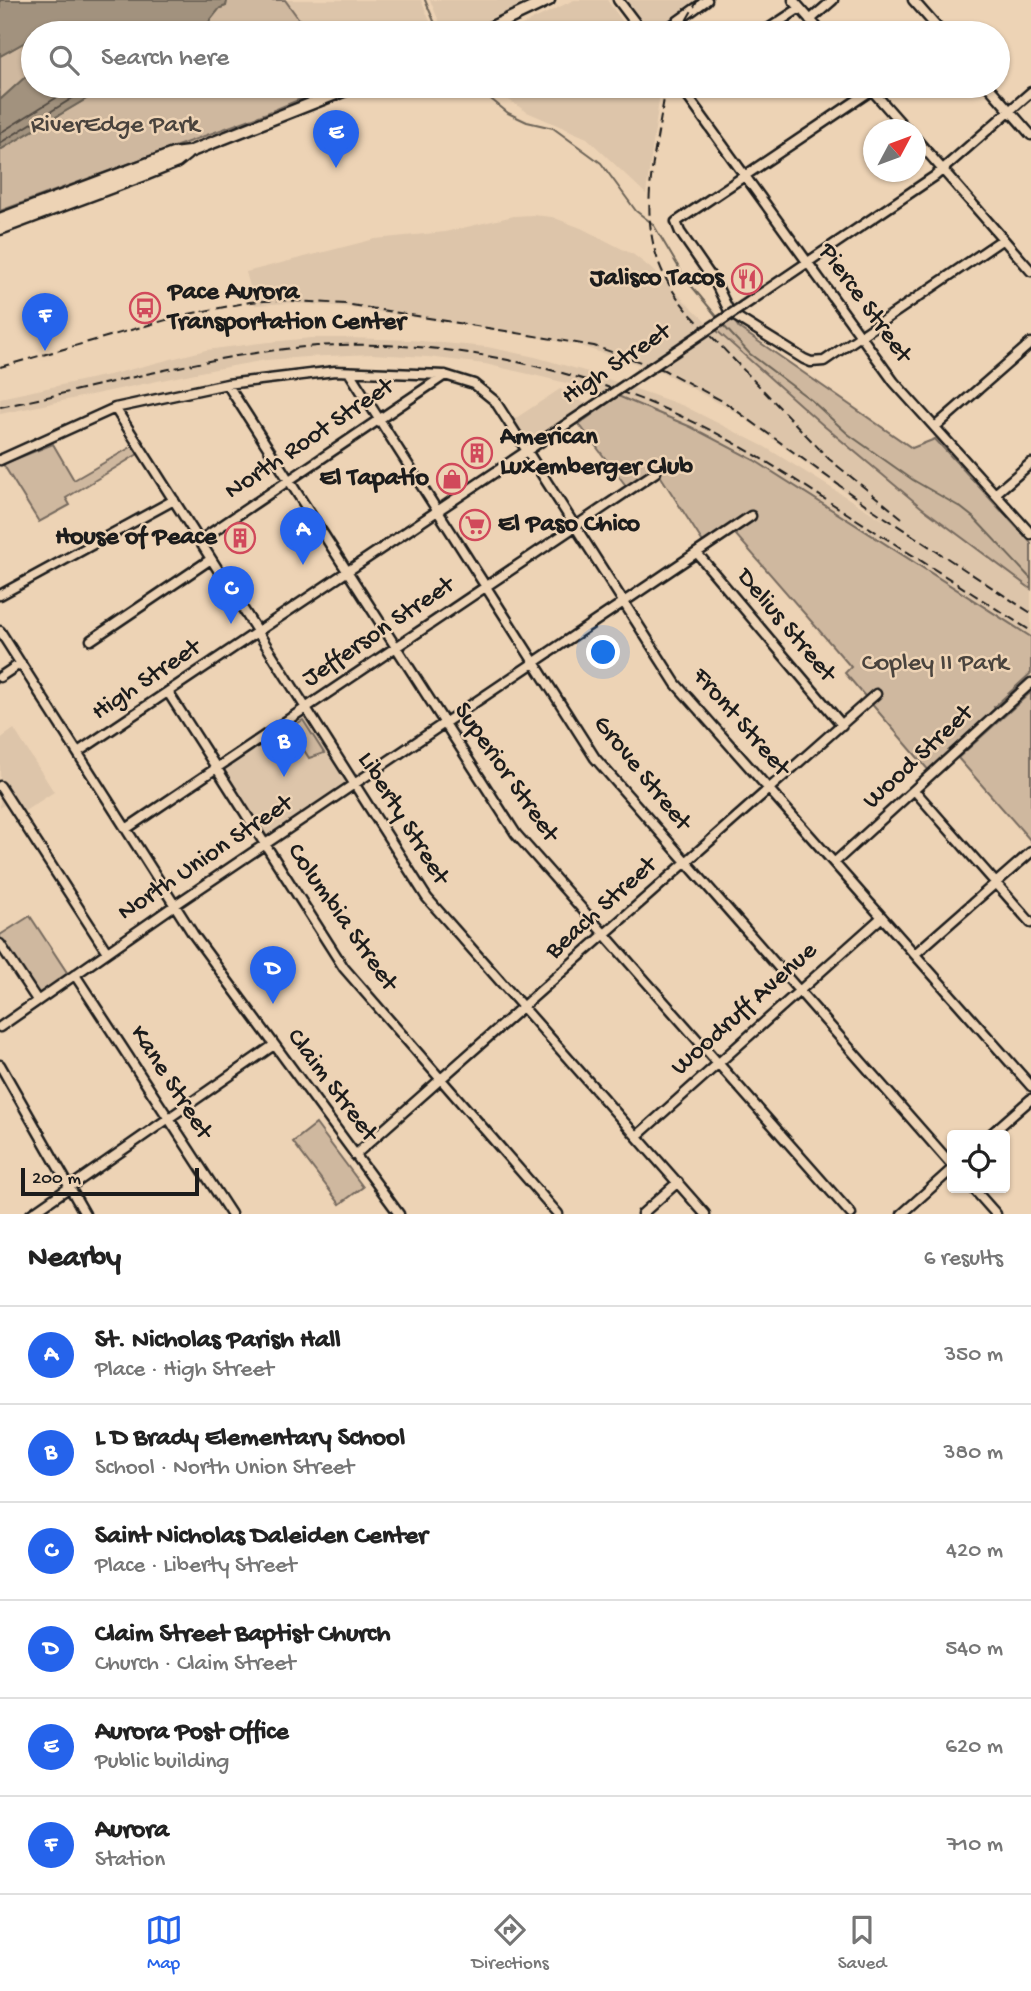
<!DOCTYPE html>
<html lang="en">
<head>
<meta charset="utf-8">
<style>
	body { margin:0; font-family:"Gochi Hand",sans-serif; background:#f6f6f6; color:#222 }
	.controls { position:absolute; right:21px; bottom:21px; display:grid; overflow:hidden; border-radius:7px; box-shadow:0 2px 5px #0004 }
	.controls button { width:63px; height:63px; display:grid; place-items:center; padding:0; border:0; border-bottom:2px solid #e0e0e0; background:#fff; color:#222; font:35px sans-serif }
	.compass { position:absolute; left:863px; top:119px; width:63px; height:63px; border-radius:50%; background:#fff; box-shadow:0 2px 5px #0004; rotate:49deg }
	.scale { position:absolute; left:21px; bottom:18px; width:178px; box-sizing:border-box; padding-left:7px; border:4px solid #1c1c1c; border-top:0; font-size:19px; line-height:24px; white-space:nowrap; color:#1c1c1c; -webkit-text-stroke:5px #edd3b5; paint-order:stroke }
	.you { position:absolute; left:604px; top:653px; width:24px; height:24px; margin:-18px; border:5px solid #fff; border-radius:50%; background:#1a73e8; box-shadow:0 0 0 10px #1a73e833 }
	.badge { display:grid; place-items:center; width:46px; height:46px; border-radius:50%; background:#2563eb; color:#fff; font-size:23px; font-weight:700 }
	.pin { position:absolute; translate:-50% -58px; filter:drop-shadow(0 2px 4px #0008) }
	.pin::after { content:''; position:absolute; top:37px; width:24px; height:21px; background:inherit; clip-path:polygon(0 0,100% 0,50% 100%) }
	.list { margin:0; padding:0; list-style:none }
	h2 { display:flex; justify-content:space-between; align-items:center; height:91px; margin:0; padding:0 28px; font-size:30px }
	h2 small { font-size:23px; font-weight:400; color:#767676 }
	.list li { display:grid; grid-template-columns:46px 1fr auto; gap:21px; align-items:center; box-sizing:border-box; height:98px; padding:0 28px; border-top:2px solid #e0e0e0 }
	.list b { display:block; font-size:26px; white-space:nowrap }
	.list p { margin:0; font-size:23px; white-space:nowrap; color:#767676 }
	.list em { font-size:23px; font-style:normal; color:#767676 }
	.icon { flex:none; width:38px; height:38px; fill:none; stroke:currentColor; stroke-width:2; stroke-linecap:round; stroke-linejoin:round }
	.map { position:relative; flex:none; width:1031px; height:1214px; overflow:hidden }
	.search { position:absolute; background:#fff; box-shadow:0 2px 5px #0004; left:21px; right:21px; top:21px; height:77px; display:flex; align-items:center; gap:18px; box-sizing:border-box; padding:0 24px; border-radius:38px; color:#767676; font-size:26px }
	.sheet { height:679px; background:#fff }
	nav { display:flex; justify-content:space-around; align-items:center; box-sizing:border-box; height:98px; border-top:2px solid #e0e0e0; background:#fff; font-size:19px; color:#767676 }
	nav a { display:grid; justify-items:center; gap:4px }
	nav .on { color:#2563eb }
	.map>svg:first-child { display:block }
	.built { fill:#ddc5aa }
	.green { fill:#cfb89f; stroke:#766a5e; stroke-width:2 }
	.water { fill:#a2927e; stroke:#6c6357; stroke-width:2 }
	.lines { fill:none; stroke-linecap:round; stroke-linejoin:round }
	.shore { stroke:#524b43; stroke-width:2 }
	.stream { stroke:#6c6357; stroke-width:2 }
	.minor-casing { stroke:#1c1c1c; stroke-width:13 }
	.major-casing { stroke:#1c1c1c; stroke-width:15 }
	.minor { stroke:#edd3b5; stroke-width:8 }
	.major { stroke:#edd3b5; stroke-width:10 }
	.rail { stroke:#1c1c1c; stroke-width:2; stroke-dasharray:10 5; stroke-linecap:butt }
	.minor-bridge-casing { stroke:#1c1c1c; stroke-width:13; stroke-linecap:butt }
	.minor-bridge { stroke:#edd3b5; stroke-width:8 }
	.labels { text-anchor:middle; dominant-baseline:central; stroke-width:5; stroke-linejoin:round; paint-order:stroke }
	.park-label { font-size:26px; fill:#49433d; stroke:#edd3b5 }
	.poi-label { font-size:26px; font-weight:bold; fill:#1c1c1c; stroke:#edd3b5; text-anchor:end }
	.street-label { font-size:26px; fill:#1c1c1c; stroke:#edd3b5 }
</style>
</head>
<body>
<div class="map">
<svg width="1031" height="1214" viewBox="0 0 1031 1214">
	<rect width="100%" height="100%" fill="#edd3b5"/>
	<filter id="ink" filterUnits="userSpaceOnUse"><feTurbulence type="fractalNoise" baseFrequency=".0143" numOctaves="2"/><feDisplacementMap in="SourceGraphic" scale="14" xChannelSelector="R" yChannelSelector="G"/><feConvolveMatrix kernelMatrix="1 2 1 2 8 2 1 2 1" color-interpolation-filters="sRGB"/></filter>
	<g filter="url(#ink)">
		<path class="built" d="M285 0H421L435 33H309Z
			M430 0H532L461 33H444Z
			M574 0H607L631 33H505Z
			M625 0H695L689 9 656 33H649Z
			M488 86H661L646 194 587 138 527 112Z
			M533 215 552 217 581 228 634 255 648 266 713 328 870 466 921 507 1031 589V637L754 460 722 442 618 396 542 377 485 364 428 357 372 354 306 357 266 360 205 371 0 414V398L113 374 206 350 260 343 311 338H349L410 340 487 347 535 357 588 372 684 406 765 447 888 523 737 413 662 372 577 345 502 331 346 307 291 303 255 305 246 272 375 239 445 232 514 216Z
			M560 389 586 404 536 438 529 440 524 438 513 420Z
			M305 710 352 783 265 842 217 770Z
			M14 729 54 792 17 816 8 802 0 808V739Z"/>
		<path class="green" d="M227 0H285L309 33H200L220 8 226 6Z
			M27 41H33V70L0 100V56Z
			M108 86H332L267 113 0 211V150Z
			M733 319 739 328 912 448 935 439 1031 543V589L921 507 824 426 716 330Z
			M618 396 691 427 754 460 1031 637V673L994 707 996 710 930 772 845 673 851 667 730 528 704 544 656 469 627 487 579 424Z
			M53 444 74 480 133 446 138 454 66 498 70 505 39 522 3 464Z
			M1031 692V841L958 758Z
			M303 720 324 753 309 758 290 728Z
			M30 916 70 977 37 998 0 941V935Z
			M316 1124 363 1187 340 1204 293 1142Z"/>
		<path class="water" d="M0 0H227L226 6 220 8 200 33H33V41H27L0 56Z
			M33 70V86H108L0 150V100Z"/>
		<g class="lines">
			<path class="shore" d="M0 133 75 86
				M0 143 92 86"/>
			<path class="stream" d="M425 0 439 33
				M475 86 508 113 527 122 553 128 601 163 636 211 653 224 685 278 718 318
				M721 323 750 354 811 400 848 434 913 480 960 507 974 518 1031 579"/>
			<g class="minor-casing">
				<path id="minor" d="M618 0 643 33
					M793 0 822 33
					M913 0 942 33
					M810 20 833 0
					M661 33 707 0
					M762 33 800 8
					M680 86 894 382 1031 534
					M988 86 1031 135
					M870 88 907 130
					M872 90 676 222 680 232 716 284 730 313 804 359 811 362 824 361 1003 239
					M916 139 1031 271
					M743 306 935 176 1031 92
					M349 372 595 758 952 1165
					M227 384 516 834 851 1214
					M115 408 427 898 705 1214
					M935 427 1031 343
					M0 460 115 408 227 384 335 371 445 375 474 384 495 401 676 684 1031 1086
					M995 494 1031 463
					M199 541 445 375
					M697 553 842 725
					M0 595 174 500
					M0 631 193 934 399 1214
					M91 640 211 559
					M0 677 21 663
					M168 692 344 968 558 1214
					M78 752 564 426
					M0 786 107 952
					M915 791 1031 923
					M126 829 656 472
					M834 863 1031 683
					M0 944 37 1000
					M915 954 1031 852
					M75 975 231 1214
					M0 1027 175 905 751 516
					M0 1065 85 1214
					M990 1135 1031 1099
					M637 1136 882 917
					M355 1155 876 694
					M973 1188 996 1214
					M31 1214 274 1045
					M642 1214 678 1182
					M902 1214 952 1169"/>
			</g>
			<g class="major-casing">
				<path id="major" d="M479 33 549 0
					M0 219 173 154 189 152 356 86
					M0 229 142 176 177 162 187 154"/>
			</g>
			<use href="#minor" class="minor"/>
			<use href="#major" class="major"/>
			<path class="rail" d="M679 33 698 0
				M666 86C653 173 626 242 692 316L829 459 902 518
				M0 367 184 315 250 302 279 300 346 304 594 346 664 370 726 403 869 507 1031 613
				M0 407C105 386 209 354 317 346 442 338 572 366 685 418 743 444 795 480 848 514 909 553 970 592 1031 631"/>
			<g class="minor-bridge-casing">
				<path id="minor-bridge" d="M564 426 743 306"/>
			</g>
			<use href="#minor-bridge" class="minor-bridge"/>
		</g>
	</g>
	<defs>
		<g id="restaurant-ring" transform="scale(1.575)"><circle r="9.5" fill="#edd3b5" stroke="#d1495b" stroke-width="1.5"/><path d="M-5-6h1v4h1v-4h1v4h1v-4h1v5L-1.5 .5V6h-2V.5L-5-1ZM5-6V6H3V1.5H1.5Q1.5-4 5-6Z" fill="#d1495b"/></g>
		<g id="bus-ring" transform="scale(1.575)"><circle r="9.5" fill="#edd3b5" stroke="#d1495b" stroke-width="1.5"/><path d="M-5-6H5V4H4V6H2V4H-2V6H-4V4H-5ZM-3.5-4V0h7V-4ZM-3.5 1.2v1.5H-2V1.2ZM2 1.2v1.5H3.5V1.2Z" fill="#d1495b"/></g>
		<g id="building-ring" transform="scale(1.575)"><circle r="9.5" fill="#edd3b5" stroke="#d1495b" stroke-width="1.5"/><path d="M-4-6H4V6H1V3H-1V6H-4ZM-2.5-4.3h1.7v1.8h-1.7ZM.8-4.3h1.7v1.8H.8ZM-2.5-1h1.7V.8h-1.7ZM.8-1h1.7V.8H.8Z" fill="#d1495b"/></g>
		<g id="shop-ring" transform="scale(1.575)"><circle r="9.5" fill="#edd3b5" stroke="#d1495b" stroke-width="1.5"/><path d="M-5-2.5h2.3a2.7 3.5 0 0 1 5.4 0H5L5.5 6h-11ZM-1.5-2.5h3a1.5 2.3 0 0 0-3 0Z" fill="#d1495b"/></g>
		<g id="supermarket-ring" transform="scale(1.575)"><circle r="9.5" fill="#edd3b5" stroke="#d1495b" stroke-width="1.5"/><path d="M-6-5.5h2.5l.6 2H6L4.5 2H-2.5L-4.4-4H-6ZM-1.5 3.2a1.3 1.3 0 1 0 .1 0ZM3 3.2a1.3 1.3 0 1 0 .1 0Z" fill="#d1495b"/></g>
	</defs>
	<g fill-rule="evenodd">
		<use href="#restaurant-ring" x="747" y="279"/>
		<use href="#bus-ring" x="145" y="308"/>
		<use href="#building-ring" x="477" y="453"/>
		<use href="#shop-ring" x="452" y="479"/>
		<use href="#supermarket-ring" x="475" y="525"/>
		<use href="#building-ring" x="240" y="538"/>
	</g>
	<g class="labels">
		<g class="park-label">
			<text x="115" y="126">RiverEdge Park</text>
			<text x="935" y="664">Copley II Park</text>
		</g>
		<g class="poi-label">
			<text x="724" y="279">Jalisco Tacos</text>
			<text x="168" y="293" text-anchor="start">Pace Aurora<tspan x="168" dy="30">Transportation Center</tspan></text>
			<text x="500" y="438" text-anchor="start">American<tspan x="500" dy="30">Luxemberger Club</tspan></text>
			<text x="429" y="479">El Tapatío</text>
			<text x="498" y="525" text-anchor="start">El Paso Chico</text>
			<text x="217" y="538">House of Peace</text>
		</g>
		<g class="street-label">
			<text transform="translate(864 304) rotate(54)">Pierce Street</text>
			<text transform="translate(617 365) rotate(-34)">High Street</text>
			<text transform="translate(310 440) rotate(-34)">North Root Street</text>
			<text transform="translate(785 626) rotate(50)">Delius Street</text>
			<text transform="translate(379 633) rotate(-34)">Jefferson Street</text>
			<text transform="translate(147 681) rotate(-34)">High Street</text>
			<text transform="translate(740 723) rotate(49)">Front Street</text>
			<text transform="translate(919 758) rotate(-43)">Wood Street</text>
			<text transform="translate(505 773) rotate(55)">Superior Street</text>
			<text transform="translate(641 774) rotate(51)">Grove Street</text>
			<text transform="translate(402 819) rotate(58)">Liberty Street</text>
			<text transform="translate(206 859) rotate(-34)">North Union Street</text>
			<text transform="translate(602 909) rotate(-42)">Beach Street</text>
			<text transform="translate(341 918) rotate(55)">Columbia Street</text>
			<text transform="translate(745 1010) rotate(-42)">Woodruff Avenue</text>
			<text transform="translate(170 1083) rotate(57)">Kane Street</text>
			<text transform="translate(331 1086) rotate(53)">Claim Street</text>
		</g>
	</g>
</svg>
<div class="controls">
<button><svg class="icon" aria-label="locate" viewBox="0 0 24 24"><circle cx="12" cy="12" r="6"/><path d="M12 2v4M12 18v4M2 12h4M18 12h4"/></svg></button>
</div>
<svg class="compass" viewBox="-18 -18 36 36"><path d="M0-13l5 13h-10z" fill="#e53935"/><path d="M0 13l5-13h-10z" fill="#767676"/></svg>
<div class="scale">200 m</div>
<div class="you"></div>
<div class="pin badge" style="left:303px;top:565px">A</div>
<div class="pin badge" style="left:284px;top:777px">B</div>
<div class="pin badge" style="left:231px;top:624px">C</div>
<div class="pin badge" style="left:273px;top:1004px">D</div>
<div class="pin badge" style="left:336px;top:168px">E</div>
<div class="pin badge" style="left:45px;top:351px">F</div>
<div class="search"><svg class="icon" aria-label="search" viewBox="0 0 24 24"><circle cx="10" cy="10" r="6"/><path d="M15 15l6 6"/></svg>Search here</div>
</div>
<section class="sheet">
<h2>Nearby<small>6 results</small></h2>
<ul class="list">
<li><span class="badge">A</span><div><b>St. Nicholas Parish Hall</b><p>Place · High Street</p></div><em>350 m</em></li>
<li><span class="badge">B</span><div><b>L D Brady Elementary School</b><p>School · North Union Street</p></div><em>380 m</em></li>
<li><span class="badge">C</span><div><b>Saint Nicholas Daleiden Center</b><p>Place · Liberty Street</p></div><em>420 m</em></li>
<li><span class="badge">D</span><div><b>Claim Street Baptist Church</b><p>Church · Claim Street</p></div><em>540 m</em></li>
<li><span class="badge">E</span><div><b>Aurora Post Office</b><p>Public building</p></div><em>620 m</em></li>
<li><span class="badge">F</span><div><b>Aurora</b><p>Station</p></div><em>710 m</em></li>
</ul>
</section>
<nav>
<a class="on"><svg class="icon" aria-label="map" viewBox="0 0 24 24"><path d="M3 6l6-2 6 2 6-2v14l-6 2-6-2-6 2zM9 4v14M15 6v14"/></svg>Map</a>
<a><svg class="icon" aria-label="directions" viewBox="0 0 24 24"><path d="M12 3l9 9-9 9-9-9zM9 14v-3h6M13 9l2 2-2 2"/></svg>Directions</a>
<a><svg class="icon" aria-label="saved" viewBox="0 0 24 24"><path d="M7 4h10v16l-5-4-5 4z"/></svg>Saved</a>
</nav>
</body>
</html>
